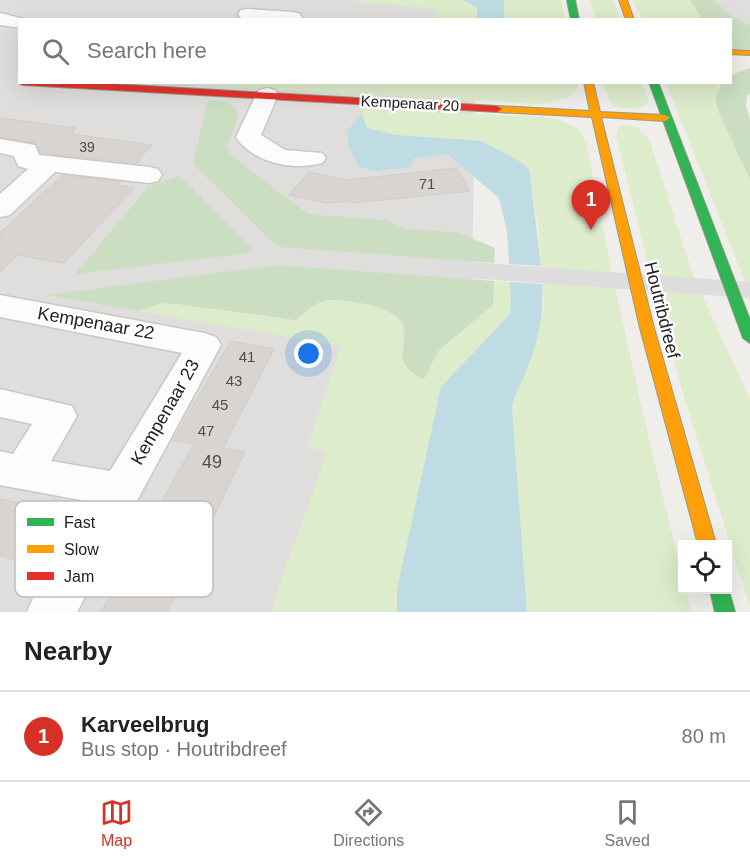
<!DOCTYPE html>
<html lang="en">
<head>
<meta charset="utf-8">
<style>
	body { margin:0; font-family:Helvetica,sans-serif; background:#f2f2f2; color:#222 }
	.controls { position:absolute; right:18px; bottom:18px; display:grid; overflow:hidden; border-radius:0px; box-shadow:0 6px 24px #0002 }
	.controls button { width:54px; height:54px; display:grid; place-items:center; padding:0; border:0; border-bottom:2px solid #e0e0e0; background:#fff; color:#222; font:30px sans-serif }
	.you { position:absolute; left:309px; top:354px; width:21px; height:21px; margin:-15px; border:4px solid #fff; border-radius:50%; background:#1a73e8; box-shadow:0 0 0 9px #1a73e833 }
	.badge { display:grid; place-items:center; width:39px; height:39px; border-radius:50%; background:#d93025; color:#fff; font-size:20px; font-weight:700 }
	.pin { position:absolute; translate:-50% -50px; filter:drop-shadow(0 2px 3px #0008) }
	.pin::after { content:''; position:absolute; top:32px; width:21px; height:18px; background:inherit; clip-path:polygon(0 0,100% 0,50% 100%) }
	.list { margin:0; padding:0; list-style:none }
	h2 { display:flex; justify-content:space-between; align-items:center; height:78px; margin:0; padding:0 24px; font-size:26px }
	h2 small { font-size:20px; font-weight:400; color:#767676 }
	.list li { display:grid; grid-template-columns:39px 1fr auto; gap:18px; align-items:center; box-sizing:border-box; height:90px; padding:0 24px; border-top:2px solid #e0e0e0 }
	.list b { display:block; font-size:22px; white-space:nowrap }
	.list p { margin:0; font-size:20px; white-space:nowrap; color:#767676 }
	.list em { font-size:20px; font-style:normal; color:#767676 }
	.icon { flex:none; width:33px; height:33px; fill:none; stroke:currentColor; stroke-width:2; stroke-linecap:round; stroke-linejoin:round }
	.map { position:relative; flex:none; width:750px; height:612px; overflow:hidden }
	.search { position:absolute; background:#fff; box-shadow:0 6px 24px #0002; left:18px; right:18px; top:18px; height:66px; display:flex; align-items:center; gap:15px; box-sizing:border-box; padding:0 21px; border-radius:0px; color:#767676; font-size:22px }
	.sheet { height:168px; background:#fff }
	nav { display:flex; justify-content:space-around; align-items:center; box-sizing:border-box; height:84px; border-top:2px solid #e0e0e0; background:#fff; font-size:16px; color:#767676 }
	nav a { display:grid; justify-items:center; gap:3px }
	nav .on { color:#d93025 }
	.map>svg:first-child { display:block }
	.residential { fill:#dfdedc }
	.grass { fill:#ddeccb }
	.forest { fill:#cbdec1 }
	.water { fill:#bfdbe3 }
	.pier { fill:#dedddd }
	.building { fill:#d7d4d2; stroke:#d3d0cc; stroke-width:1.5 }
	.lines { fill:none; stroke-linecap:round; stroke-linejoin:round }
	.street-casing { stroke:#c9c8c7; stroke-width:3 }
	.fast-casing { stroke:#999a82; stroke-width:2 }
	.slow-casing { stroke:#999a82; stroke-width:2 }
	.jam-casing { stroke:#999a82; stroke-width:2 }
	.street { fill:#fdfcfc; fill-rule:evenodd }
	.fast { fill:#30b455; fill-rule:evenodd }
	.slow { fill:#ff9f0a; fill-rule:evenodd }
	.jam { fill:#e5322d; fill-rule:evenodd }
	.labels { text-anchor:middle; dominant-baseline:central; stroke-width:5; stroke-linejoin:round; paint-order:stroke }
	.far-number-label { font-size:14px; fill:#4f4e4e }
	.far-street-label { font-size:15px; fill:#222; stroke:#fff }
	.number-label { font-size:15px; fill:#4f4e4e }
	.street-label { font-size:18px; fill:#222; stroke:#fff }
	.near-number-label { font-size:18px; fill:#4f4e4e }
	.key { fill:#fff; stroke:#bdbdbd; stroke-width:1.5 }
	.key-label { font-size:16px; fill:#222 }
</style>
</head>
<body>
<div class="map">
<svg width="750" height="612" viewBox="0 0 750 612">
	<rect width="100%" height="100%" fill="#f0eeeb"/>
	<path class="residential" d="M0 0H474L476 19 20 20V82L475 83 467 612H0Z
		M714 0H750V25L732 17Z"/>
	<path class="grass" d="M360 0H463L477 7V19H434L438 9 359 2Z
		M504 0H561L565 19H504Z
		M590 0H614L620 19H596Z
		M633 0H690L702 19H642Z
		M186 82H577L578 87 568 98 540 104 192 85Z
		M603 83H642L649 103 636 109 612 107Z
		M666 83H721L718 87 720 116 750 179V282H745Z
		M363 109 543 117 560 120 580 130 587 146C614 290 646 432 682 574V590H686L692 612H527L512 407 514 396 529 363 544 305 538 227 530 174 528 168 472 140 395 135 367 128 362 114Z
		M623 125 637 127 649 139 694 278 750 399V607L685 400 655 293 616 136 618 127Z
		M494 281 510 282 511 308 509 315 441 387 397 590V612H270L327 452 307 448 341 346 138 311 161 303 177 304 296 320C303 315 314 303 323 301 340 297 393 305 401 323 406 333 403 349 403 360L437 351 493 305Z"/>
	<path class="forest" d="M690 0H714L732 17 750 25V50L731 49 730 20 702 19Z
		M750 68V93L747 95 746 105 750 120V179L720 116 715 100 721 83 730 82 731 75Z
		M208 99C250 103 239 117 226 147L232 156 308 214 387 220 404 229 456 232 495 248 494 263 278 247 193 164Z
		M180 176 252 249V253L75 274 149 186Z
		M278 265 494 281 493 305 438 351 424 379C384 361 415 342 401 321 391 306 339 297 322 301 314 304 303 315 296 320L177 304 161 303 138 311 46 295Z"/>
	<path class="water" d="M463 0H504V19H477V7Z
		M362 114 367 128 395 135 481 141 519 161 528 168 530 174 541 266 509 264 507 231 499 198 447 154 412 159 411 167 377 171 359 167 348 145 347 131Z
		M510 282 542 284C544 312 539 338 529 363 524 379 515 391 512 407L527 612H397V590L441 387 509 315 511 308Z"/>
	<path class="pier" d="M443 260 750 282V298L441 276Z"/>
	<path class="building" d="M0 118 76 128 70 134 152 145 137 160H140L137 163 41 153 35 143 0 137Z
		M457 168 469 191 352 203V201L326 203 289 195 309 172 347 180Z
		M63 175 120 182 117 185 134 188 64 263 17 255 0 272V233Z
		M231 341 274 349 223 448 245 452 167 612H101L194 444 173 440Z
		M0 499 79 517 48 568 0 556Z"/>
	<g class="lines">
		<g class="street-casing">
			<path id="street" d="M247 9 293 12 300 14 302 18H241L238 14 241 10Z
				M0 13 28 20H20V28L0 25Z
				M267 88 275 90 278 95 261 135 285 150 322 153 326 158 322 163C293 171 253 163 236 137L256 95 259 90Z
				M0 139 35 145 39 155 149 167 158 169 162 175 158 181 149 183 55 172 10 215 0 217V194L28 169 18 166 14 156 0 153Z
				M0 295 204 333 216 337 221 345 77 612H27L34 596 91 502 0 485V451L13 454 32 424 0 417V389L72 406 77 416 51 461 110 471 182 353 0 317Z"/>
		</g>
		<g class="fast-casing">
			<path id="fast" d="M567 0H575L579 20H571Z
				M649 82H658L750 320V343L743 338Z
				M728 587 735 612H715L710 590H728Z"/>
		</g>
		<g class="slow-casing">
			<path id="slow" d="M619 0H627L634 20H626Z
				M730 50 750 51V55L730 54Z
				M584 82H593L600 112 665 115 670 118 665 121 601 117 654 328 716 544H698L640 328 592 117 497 112 492 109 497 106 590 111Z"/>
		</g>
		<g class="jam-casing">
			<path id="jam" d="M20 81V82H79L497 106 502 109 497 112 23 85 20 84 19 82Z"/>
		</g>
		<use href="#street" class="street"/>
		<use href="#fast" class="fast"/>
		<use href="#slow" class="slow"/>
		<use href="#jam" class="jam"/>
	</g>
	<g class="labels">
		<g class="far-number-label">
			<text x="87" y="147">39</text>
		</g>
		<g class="far-street-label">
			<text transform="translate(410 103) rotate(3)">Kempenaar 20</text>
		</g>
		<g class="number-label">
			<text x="427" y="183">71</text>
			<text x="247" y="356">41</text>
			<text x="234" y="380">43</text>
			<text x="220" y="404">45</text>
			<text x="206" y="430">47</text>
		</g>
		<g class="street-label">
			<text transform="translate(662 310) rotate(76)">Houtribdreef</text>
			<text transform="translate(96 323) rotate(10)">Kempenaar 22</text>
			<text transform="translate(165 412) rotate(-60)">Kempenaar 23</text>
		</g>
		<g class="near-number-label">
			<text x="212" y="462">49</text>
		</g>
	</g>
	<rect x="15" y="501" width="198" height="96" rx="9" class="key"/>
	<rect x="27" y="518" width="27" height="8" fill="#30b455"/>
	<rect x="27" y="545" width="27" height="8" fill="#ff9f0a"/>
	<rect x="27" y="572" width="27" height="8" fill="#e5322d"/>
	<g class="key-label">
		<text x="64" y="528">Fast</text>
		<text x="64" y="555">Slow</text>
		<text x="64" y="582">Jam</text>
	</g>
</svg>
<div class="controls">
<button><svg class="icon" aria-label="locate" viewBox="0 0 24 24"><circle cx="12" cy="12" r="6"/><path d="M12 2v4M12 18v4M2 12h4M18 12h4"/></svg></button>
</div>
<div class="you"></div>
<div class="pin badge" style="left:591px;top:230px">1</div>
<div class="search"><svg class="icon" aria-label="search" viewBox="0 0 24 24"><circle cx="10" cy="10" r="6"/><path d="M15 15l6 6"/></svg>Search here</div>
</div>
<section class="sheet">
<h2>Nearby<small></small></h2>
<ul class="list">
<li><span class="badge">1</span><div><b>Karveelbrug</b><p>Bus stop · Houtribdreef</p></div><em>80 m</em></li>
</ul>
</section>
<nav>
<a class="on"><svg class="icon" aria-label="map" viewBox="0 0 24 24"><path d="M3 6l6-2 6 2 6-2v14l-6 2-6-2-6 2zM9 4v14M15 6v14"/></svg>Map</a>
<a><svg class="icon" aria-label="directions" viewBox="0 0 24 24"><path d="M12 3l9 9-9 9-9-9zM9 14v-3h6M13 9l2 2-2 2"/></svg>Directions</a>
<a><svg class="icon" aria-label="saved" viewBox="0 0 24 24"><path d="M7 4h10v16l-5-4-5 4z"/></svg>Saved</a>
</nav>
</body>
</html>
